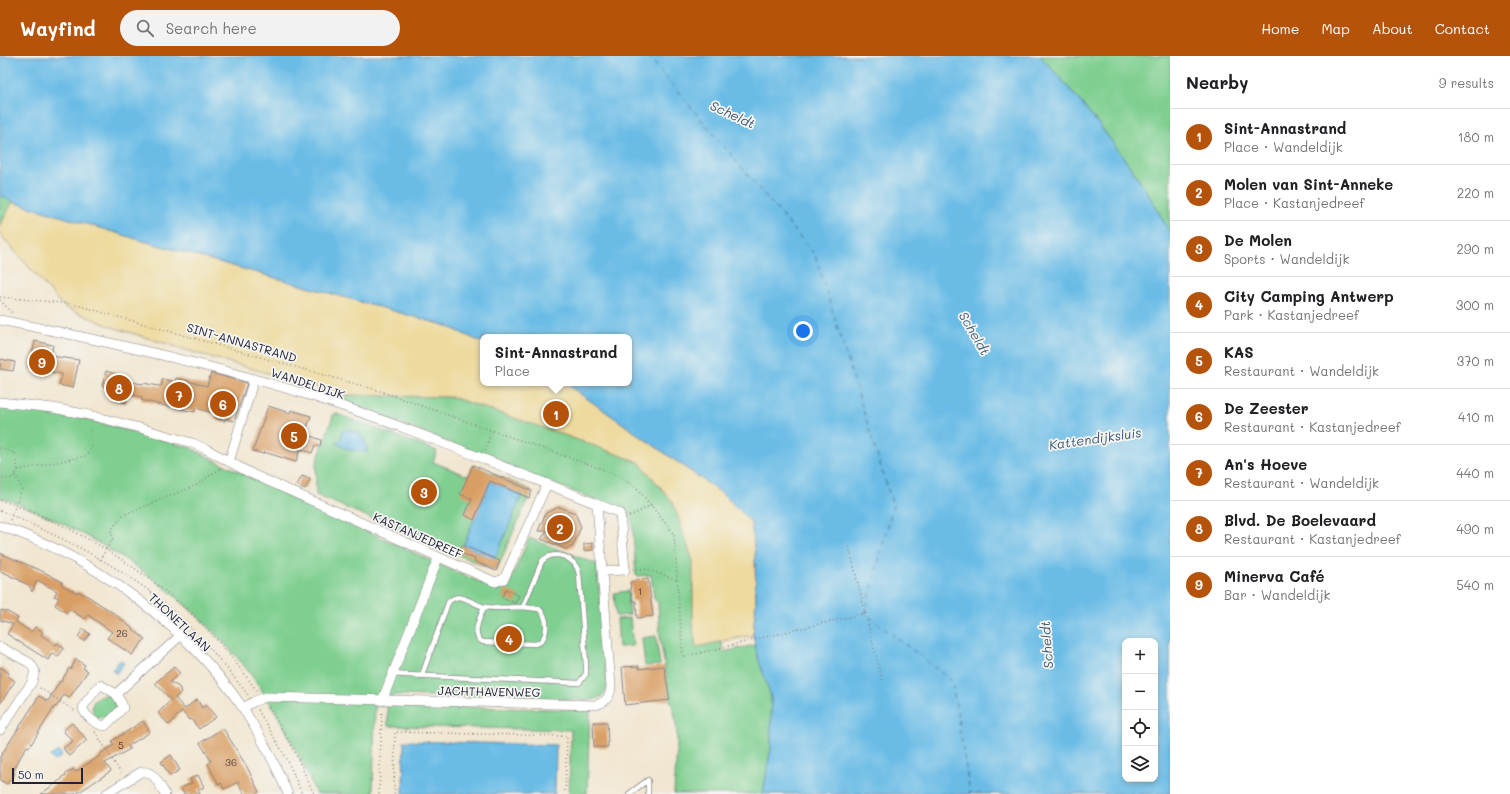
<!DOCTYPE html>
<html lang="en">
<head>
<meta charset="utf-8">
<style>
	body { margin:0; font-family:Mali,sans-serif; background:#f2f2f2; color:#202124 }
	.controls { position:absolute; right:12px; bottom:12px; display:grid; overflow:hidden; border-radius:8px; box-shadow:0 2px 6px #0003 }
	.controls button { width:36px; height:36px; display:grid; place-items:center; padding:0; border:0; border-bottom:1px solid #e0e0e0; background:#fff; color:#202124; font:20px sans-serif }
	.scale { position:absolute; left:12px; bottom:10px; width:71px; box-sizing:border-box; padding-left:4px; border:2px solid #22223b; border-top:0; font-size:11px; line-height:14px; white-space:nowrap; color:#22223b; -webkit-text-stroke:3px #f6f6f2; paint-order:stroke }
	.you { position:absolute; left:803px; top:275px; width:14px; height:14px; margin:-10px; border:3px solid #fff; border-radius:50%; background:#1a73e8; box-shadow:0 0 0 6px #1a73e833 }
	.badge { display:grid; place-items:center; width:26px; height:26px; border-radius:50%; background:#b45309; color:#fff; font-size:13px; font-weight:700 }
	.pin { position:absolute; translate:-50% -50%; border:2px solid #fff; box-shadow:0 1px 4px #0006 }
	.popup { position:absolute; left:480px; top:278px; width:152px; height:52px; box-sizing:border-box; display:grid; place-content:center; border-radius:8px; background:#fff; filter:drop-shadow(0 1px 3px #0005); font-size:13px; white-space:nowrap; color:#757577 }
	.popup b { font-size:15px; color:#202124 }
	.popup::after { content:''; position:absolute; left:50%; top:100%; margin-left:-8px; border:8px solid transparent; border-top-color:#fff }
	.list { margin:0; padding:0; list-style:none }
	h2 { display:flex; justify-content:space-between; align-items:center; height:52px; margin:0; padding:0 16px; font-size:17px }
	h2 small { font-size:13px; font-weight:400; color:#757577 }
	.list li { display:grid; grid-template-columns:26px 1fr auto; gap:12px; align-items:center; box-sizing:border-box; height:56px; padding:0 16px; border-top:1px solid #e0e0e0 }
	.list b { display:block; font-size:15px; white-space:nowrap }
	.list p { margin:0; font-size:13px; white-space:nowrap; color:#757577 }
	.list em { font-size:13px; font-style:normal; color:#757577 }
	.icon { flex:none; width:22px; height:22px; fill:none; stroke:currentColor; stroke-width:2; stroke-linecap:round; stroke-linejoin:round }
	.map { position:relative; flex:none; width:1170px; height:738px; overflow:hidden }
	header { display:flex; align-items:center; gap:24px; box-sizing:border-box; height:56px; padding:0 20px; background:#b45309; color:#fff }
	header strong { font-size:19px }
	nav { display:flex; gap:22px; margin-inline-start:auto; font-size:14px }
	.search { width:280px; height:36px; background:#f2f2f2; display:flex; align-items:center; gap:10px; box-sizing:border-box; padding:0 14px; border-radius:22px; color:#757577; font-size:15px }
	main { display:flex }
	aside { flex:1; background:#fff }
	.map>svg:first-child { display:block }
	.green { fill:#7fcf90; stroke:#507866 }
	.sand { fill:#eeda9e; stroke:#887e6c }
	.water { fill:#6bbce6; stroke:#466f90; fill-rule:evenodd }
	.lines { fill:none; stroke-linecap:round; stroke-linejoin:round }
	.ferry { stroke:#3c5877; stroke-width:1; stroke-dasharray:5 4; stroke-linecap:butt }
	.building { fill:#d99e63 }
	.lane-casing { stroke:#8a8486; stroke-width:6 }
	.street-casing { stroke:#8a8486; stroke-width:10 }
	.path { stroke:#8a8486; stroke-width:1.5; stroke-dasharray:1 3; stroke-linecap:butt }
	.lane { stroke:#fff; stroke-width:4.5 }
	.street { stroke:#fff; stroke-width:9 }
	.labels { text-anchor:middle; dominant-baseline:central; stroke-width:3.5; stroke-linejoin:round; paint-order:stroke }
	.number-label { font-size:10px; fill:#504145 }
	.street-label { font-size:12px; fill:#22223b; stroke:#f6f6f2 }
	.water-label { font-size:13px; font-style:italic; fill:#3c5877; stroke:#f6f6f2 }
</style>
</head>
<body>
<header>
<strong>Wayfind</strong>
<div class="search"><svg class="icon" aria-label="search" viewBox="0 0 24 24"><circle cx="10" cy="10" r="6"/><path d="M15 15l6 6"/></svg>Search here</div>
<nav><a>Home</a><a>Map</a><a>About</a><a>Contact</a></nav>
</header>
<main>
<div class="map">
<svg width="1170" height="738" viewBox="0 0 1170 738">
	<rect width="100%" height="100%" fill="#f6f6f2"/>
	<filter id="ink" filterUnits="userSpaceOnUse"><feTurbulence type="fractalNoise" baseFrequency=".025" numOctaves="2"/><feDisplacementMap in="SourceGraphic" scale="8" xChannelSelector="R" yChannelSelector="G"/><feConvolveMatrix kernelMatrix="1 2 1 2 8 2 1 2 1" color-interpolation-filters="sRGB"/></filter>
	<filter id="wash" filterUnits="userSpaceOnUse"><feTurbulence type="fractalNoise" baseFrequency=".012" numOctaves="4" result="noise"/><feDisplacementMap in="SourceGraphic" scale="16" xChannelSelector="R" yChannelSelector="G"/><feGaussianBlur stdDeviation="0.9" result="paint"/><feColorMatrix in="noise" values="0 0 0 0 0 0 0 0 0 0 0 0 0 0 0 0 0 1.4 0 .05"/><feComposite in="paint" operator="in"/></filter>
	<g filter="url(#wash)">
		<rect width="100%" height="100%" fill="#f1e6d0"/>
		<path class="green" d="M1040 0H1170V177C1138 115 1088 51 1040 0Z
			M0 139 13 146 0 170Z
			M347 339 452 341 556 376 639 406 673 446 693 505V571L696 590 722 586 723 596 755 589 771 641V692L763 738H674C675 707 682 672 670 643L660 581 658 547 654 543 651 519 636 520 632 462 623 455 340 344Z
			M0 350 36 353 79 361 191 392 212 403 443 510 498 534 508 530 529 482 597 508 607 632C604 640 599 643 591 644L393 639 388 649 590 654 587 738H569L571 674 388 670 387 650H375L373 738H316C298 696 277 653 249 616 185 535 97 476 0 441Z
			M334 357 437 395 433 406 468 420 473 409 531 434V436L496 515 316 439V408Z
			M628 535 630 559 616 560 614 537Z
			M630 562 633 590 619 591 617 563Z
			M656 580 660 609 645 610 642 582Z
			M103 639C112 639 115 643 115 652 109 660 104 665 94 659 90 649 93 642 103 639Z"/>
		<path class="sand" d="M13 146 140 184 447 270 483 287V327H565L723 438 751 466 755 497 756 546 753 579 696 591 693 571V505L673 446 639 406 556 376 452 341 347 339 206 300 112 271 64 251 0 178V170Z"/>
		<path class="water" d="M0 0H1040C1088 51 1138 115 1170 177V738H763L771 692V641L757 599 753 579 756 546 755 497 751 466 723 438 565 327H629V281H483V287L447 270 140 184 13 146 0 139ZM1125 585H1155V723H1125Z
			M349 374C363 377 365 383 368 396L349 394 336 387 342 382 341 378 342 375Z
			M490 425 522 439 495 503 463 490Z
			M120 604 124 607 116 618 112 614Z
			M404 685 556 689 555 738H403Z
			M59 695 62 700 54 705 50 700Z"/>
		<g class="lines">
			<path class="ferry" d="M648 0 815 199 893 450 865 557 952 625 970 738"/>
		</g>
		<g id="blocks">
			<path class="building" d="M35 285 53 289 51 300 79 304 73 332 59 329 62 318 29 312Z
				M1 303 15 306 13 315 0 313Z
				M106 315 123 320 122 324 142 328 143 327 159 330H161L163 323 175 326 176 322 207 330 211 317 247 327 234 365 225 363V365L215 363 216 358 196 352 195 356 165 350 141 344 142 341 128 338 126 347 114 344 117 333 102 330Z
				M268 350 290 357 291 354 311 360 305 378 321 384 320 391 315 389 312 397 300 393 296 406 264 396 263 398 253 395Z
				M473 409 532 435 529 442 490 425 474 464 465 459 472 443 460 438Z
				M302 420 310 423 305 433 297 429Z
				M559 451 575 457 581 471 573 490 566 493 541 483 547 475H538L546 457Z
				M593 487V494L584 495V488Z
				M462 489 500 505 496 515 474 505 475 503 459 496Z
				M0 497 44 516 62 526V529L77 537 78 535 89 541 115 558 145 583 132 599 107 582 112 576 88 559 85 563 69 553 67 557 55 549 59 542 54 540 57 535 37 524 32 536 29 529 20 525V524L10 520V519L0 515Z
				M648 523 653 560 637 562 636 545H632L630 526 636 525V524Z
				M506 533 519 540 515 547 502 541Z
				M1 554 8 556 18 562 16 566 31 576 35 571 43 576 41 579 56 589 57 587 64 592 58 601 52 597 48 604 7 578 13 568 0 564Z
				M83 573 90 578 84 585 78 581Z
				M76 603 85 609 83 612 88 615 69 642 64 639 56 651 55 650 32 687 29 691 27 690 17 707 13 716 15 717 7 728 0 724V701L39 640 48 645 60 625 61 626 69 612 71 613Z
				M639 610V613L664 610 670 644 625 649 622 611Z
				M0 611 9 617 7 620 15 625 0 648Z
				M174 611 180 617 170 626 179 631 181 636 175 642 185 653 197 643 202 652 206 649 216 661 199 673 191 663 189 664 182 655 169 669 158 657 171 644 155 627Z
				M143 665 150 676 128 690 130 693 105 707 111 715 76 738H41L63 722 62 721 66 719 65 718 73 713 75 716 100 700V698L114 689 112 685Z
				M593 666H607L608 691H594Z
				M72 667 87 684 69 700 63 692 73 685 63 675Z
				M223 672 247 711 259 736 255 738H244L238 726 224 733 221 727 219 729 212 716 208 708 211 705 200 687Z
				M171 699 180 714 170 720 161 706Z
				M198 719 204 731 198 734 200 738H184L181 732 192 727 190 723Z"/>
		</g>
	</g>
	<g filter="url(#ink)">
		<use href="#blocks" fill-opacity="0" stroke="#8a8486" stroke-width="1"/>
		<g class="lines">
			<g class="lane-casing">
				<path id="lane" d="M484 551C480 562 470 579 483 586L536 588C549 584 549 560 539 553L523 551
					M393 618 406 619 579 627 586 618V609L579 518C576 501 555 493 542 505L523 551C511 551 497 553 485 551 472 549 459 533 448 547L422 619
					M629 738 648 724V738"/>
			</g>
			<g class="street-casing">
				<path id="street" d="M0 264C107 285 214 309 318 342 420 375 520 418 620 457L625 514 602 515
					M0 346 53 352 89 359 140 372 192 387 206 393 252 418 495 526 504 523 547 428
					M229 406 254 323
					M0 470C94 501 187 570 243 652 260 679 276 709 288 738
					M0 591 30 607 35 615 32 626 0 674
					M116 638 122 648 123 652 105 670C97 669 86 661 83 653L84 649 98 631 101 629 116 638 180 580
					M382 645 438 502
					M243 652 253 646 265 641 596 649C606 646 610 641 611 631L597 448
					M106 738 141 716C154 714 159 728 165 738"/>
			</g>
			<path class="path" d="M0 241 73 248 377 334 610 416 636 431 672 475 674 480 683 601 865 557
				M0 244 12 257
				M0 392 15 397 18 414 13 422 0 423
				M485 394 492 375
				M18 414 86 400 92 391 90 369
				M0 444C75 469 147 514 203 569 223 589 240 612 257 635
				M0 455 7 457C52 478 97 498 138 527 182 557 216 598 248 639
				M629 460 632 459 652 449
				M10 464 22 433 15 418
				M849 491 882 624
				M100 504 113 482 111 474 123 459 197 429 221 412
				M633 513H646L677 524
				M40 632 75 655
				M269 651 293 692 314 738
				M258 654 288 705 302 738
				M95 676 121 717
				M379 738 382 654
				M394 738 395 676 567 680 565 738"/>
			<use href="#lane" class="lane"/>
			<use href="#street" class="street"/>
		</g>
	</g>
	<g class="labels">
		<g class="number-label">
			<text x="640" y="535">1</text>
			<text x="122" y="577">26</text>
			<text x="121" y="689">5</text>
			<text x="231" y="706">36</text>
		</g>
		<g class="street-label">
			<text transform="translate(242 286) rotate(16)">SINT-ANNASTRAND</text>
			<text transform="translate(308 327) rotate(18)">WANDELDIJK</text>
			<text transform="translate(418 479) rotate(24)">KASTANJEDREEF</text>
			<text transform="translate(180 566) rotate(43)">THONETLAAN</text>
			<text transform="translate(489 635) rotate(1)">JACHTHAVENWEG</text>
		</g>
		<g class="water-label">
			<text transform="translate(733 58) rotate(25)">Scheldt</text>
			<text transform="translate(975 277) rotate(60)">Scheldt</text>
			<text transform="translate(1095 382) rotate(-8)">Kattendijksluis</text>
			<text transform="translate(1046 589) rotate(-94)">Scheldt</text>
		</g>
	</g>
</svg>
<div class="controls">
<button>+</button>
<button>−</button>
<button><svg class="icon" aria-label="locate" viewBox="0 0 24 24"><circle cx="12" cy="12" r="6"/><path d="M12 2v4M12 18v4M2 12h4M18 12h4"/></svg></button>
<button><svg class="icon" aria-label="layers" viewBox="0 0 24 24"><path d="M12 4l9 5-9 5-9-5zM3 14l9 5 9-5"/></svg></button>
</div>
<div class="scale">50 m</div>
<div class="you"></div>
<div class="pin badge" style="left:556px;top:358px">1</div>
<div class="popup"><b>Sint-Annastrand</b>Place</div>
<div class="pin badge" style="left:560px;top:472px">2</div>
<div class="pin badge" style="left:424px;top:436px">3</div>
<div class="pin badge" style="left:509px;top:583px">4</div>
<div class="pin badge" style="left:294px;top:380px">5</div>
<div class="pin badge" style="left:223px;top:348px">6</div>
<div class="pin badge" style="left:179px;top:339px">7</div>
<div class="pin badge" style="left:119px;top:332px">8</div>
<div class="pin badge" style="left:42px;top:306px">9</div>
</div>
<aside>
<h2>Nearby<small>9 results</small></h2>
<ul class="list">
<li><span class="badge">1</span><div><b>Sint-Annastrand</b><p>Place · Wandeldijk</p></div><em>180 m</em></li>
<li><span class="badge">2</span><div><b>Molen van Sint-Anneke</b><p>Place · Kastanjedreef</p></div><em>220 m</em></li>
<li><span class="badge">3</span><div><b>De Molen</b><p>Sports · Wandeldijk</p></div><em>290 m</em></li>
<li><span class="badge">4</span><div><b>City Camping Antwerp</b><p>Park · Kastanjedreef</p></div><em>300 m</em></li>
<li><span class="badge">5</span><div><b>KAS</b><p>Restaurant · Wandeldijk</p></div><em>370 m</em></li>
<li><span class="badge">6</span><div><b>De Zeester</b><p>Restaurant · Kastanjedreef</p></div><em>410 m</em></li>
<li><span class="badge">7</span><div><b>An's Hoeve</b><p>Restaurant · Wandeldijk</p></div><em>440 m</em></li>
<li><span class="badge">8</span><div><b>Blvd. De Boelevaard</b><p>Restaurant · Kastanjedreef</p></div><em>490 m</em></li>
<li><span class="badge">9</span><div><b>Minerva Café</b><p>Bar · Wandeldijk</p></div><em>540 m</em></li>
</ul>
</aside>
</main>
</body>
</html>
